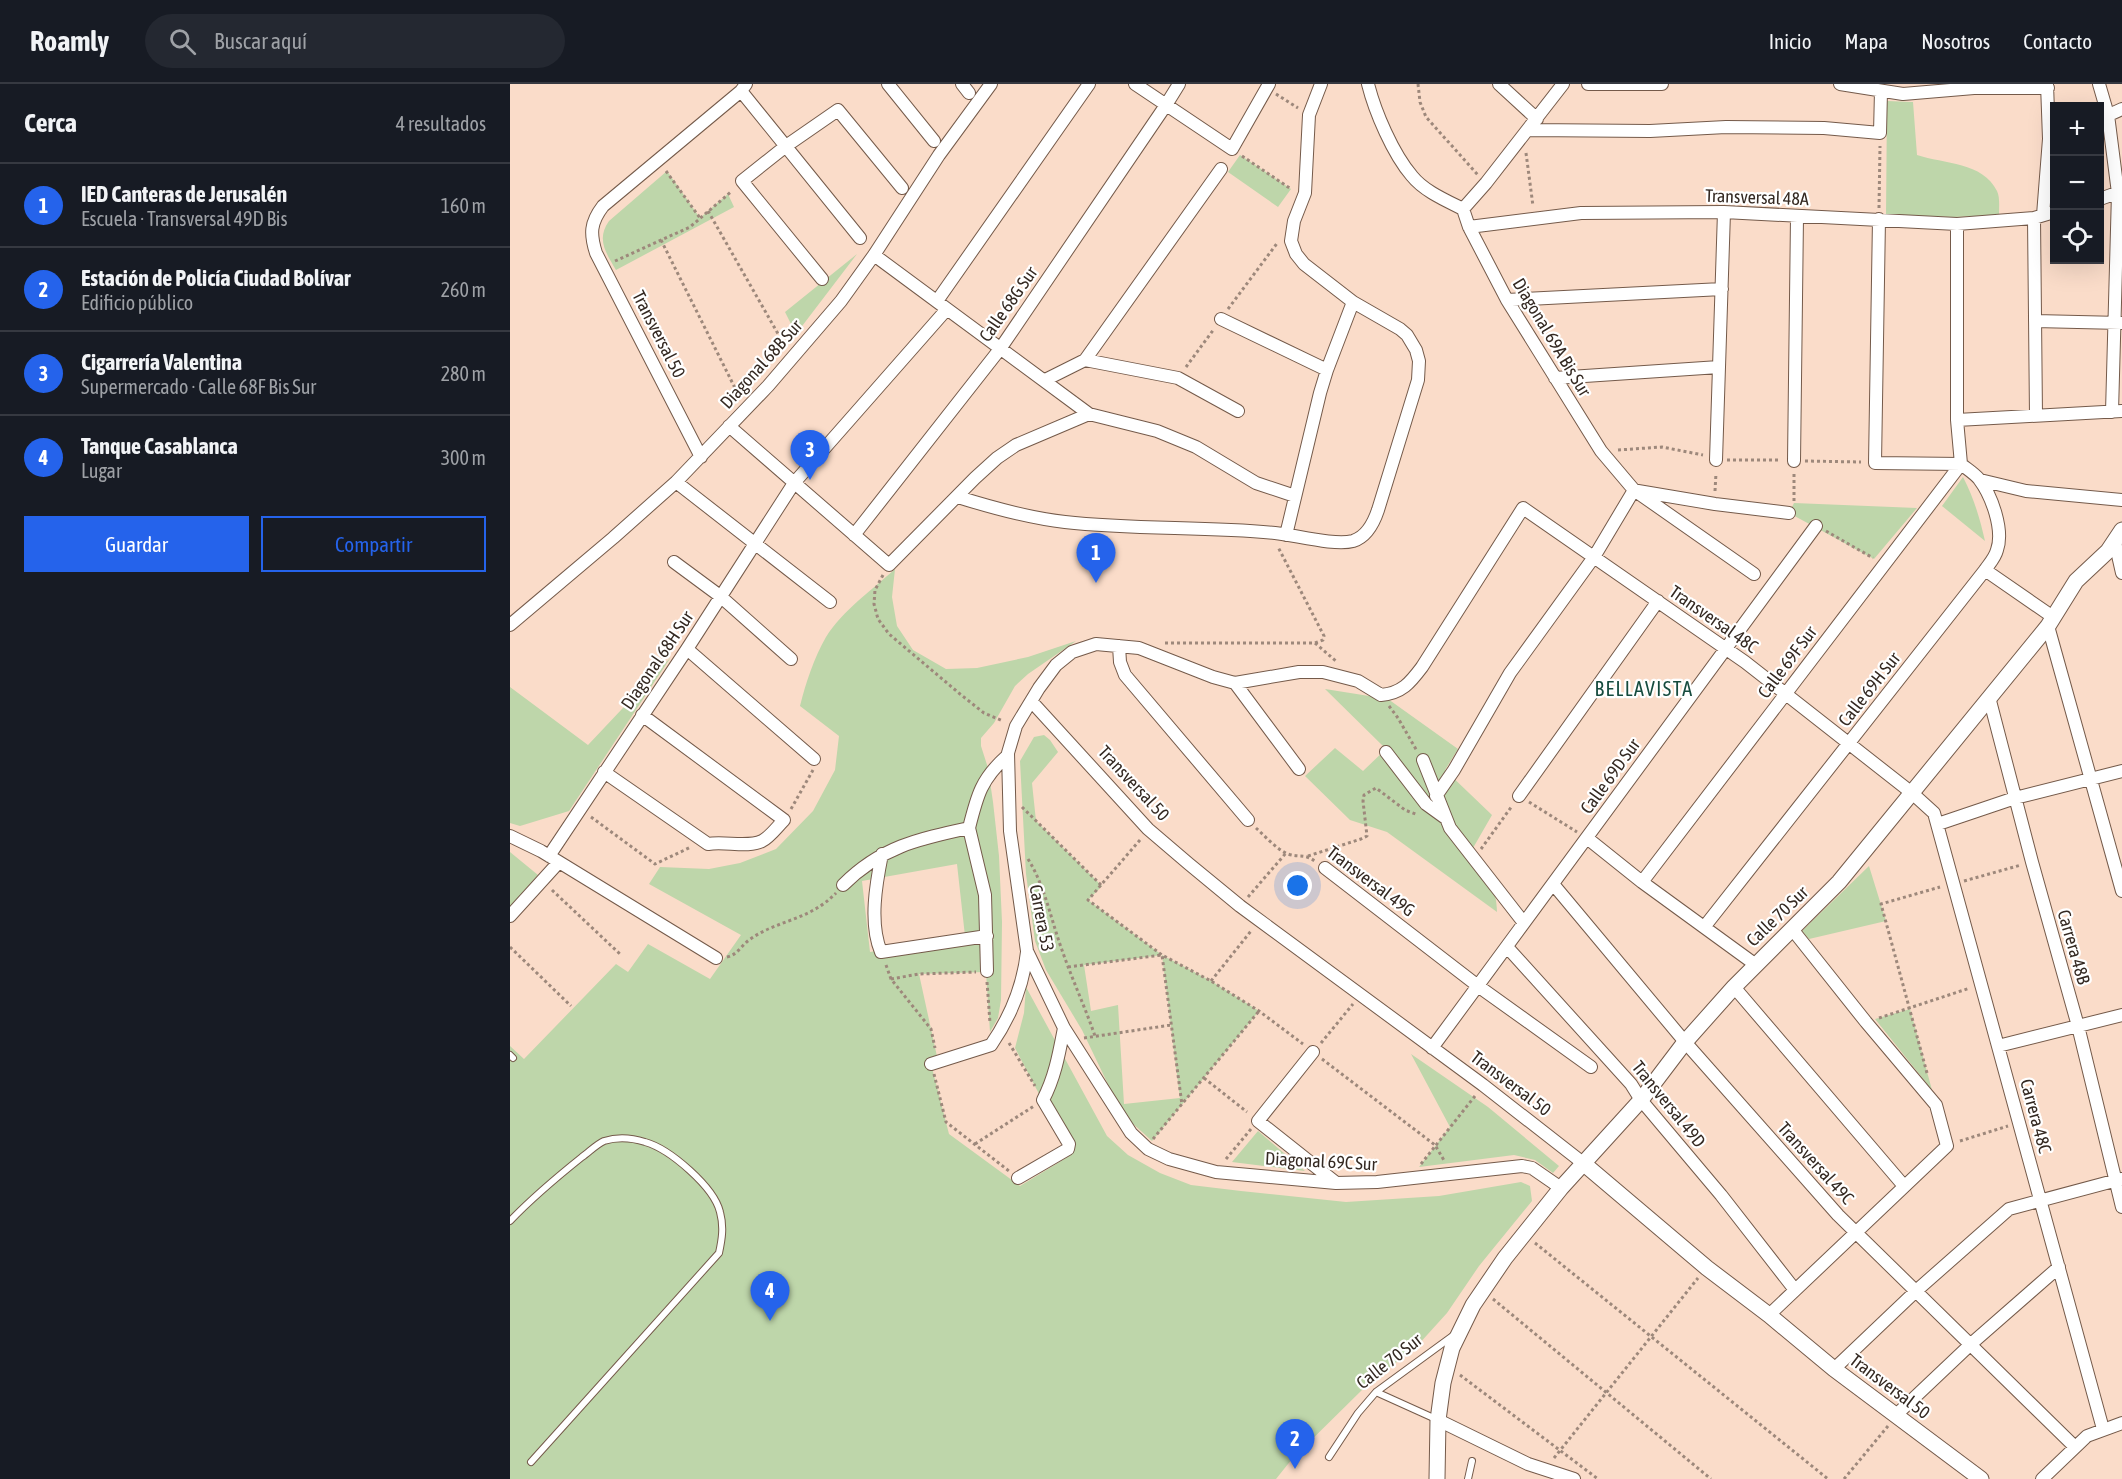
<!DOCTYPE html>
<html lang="es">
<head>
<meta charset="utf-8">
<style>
	body { margin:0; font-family:"Asap Condensed",sans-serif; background:#242831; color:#f1f3f6 }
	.controls { position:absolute; right:18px; top:18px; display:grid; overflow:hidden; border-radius:0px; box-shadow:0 6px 24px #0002 }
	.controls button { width:54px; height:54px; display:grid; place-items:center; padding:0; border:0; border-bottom:2px solid #363941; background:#171b24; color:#f1f3f6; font:30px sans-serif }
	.you { position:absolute; left:788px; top:802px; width:21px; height:21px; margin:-15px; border:4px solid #fff; border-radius:50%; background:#1a73e8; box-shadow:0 0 0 9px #1a73e833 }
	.badge { display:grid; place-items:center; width:39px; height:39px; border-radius:50%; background:#2563eb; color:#fff; font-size:20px; font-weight:700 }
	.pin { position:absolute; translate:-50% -50px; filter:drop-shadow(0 2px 3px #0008) }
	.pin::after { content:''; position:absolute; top:32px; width:21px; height:18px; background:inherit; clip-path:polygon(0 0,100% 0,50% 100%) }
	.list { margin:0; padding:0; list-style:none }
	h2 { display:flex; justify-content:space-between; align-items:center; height:78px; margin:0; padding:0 24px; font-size:26px }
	h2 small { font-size:20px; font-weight:400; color:#9ea1a6 }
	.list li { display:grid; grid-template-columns:39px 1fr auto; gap:18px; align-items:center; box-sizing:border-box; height:84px; padding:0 24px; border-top:2px solid #363941 }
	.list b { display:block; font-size:22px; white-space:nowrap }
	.list p { margin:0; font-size:20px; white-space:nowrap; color:#9ea1a6 }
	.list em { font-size:20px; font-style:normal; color:#9ea1a6 }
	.actions { display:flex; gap:12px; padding:18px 24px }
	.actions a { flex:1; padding:14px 0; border:2px solid #2563eb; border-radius:0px; text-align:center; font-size:21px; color:#2563eb }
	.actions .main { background:#2563eb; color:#fff }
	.icon { flex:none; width:33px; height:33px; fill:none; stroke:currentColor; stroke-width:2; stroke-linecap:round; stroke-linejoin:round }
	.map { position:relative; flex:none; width:1612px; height:1395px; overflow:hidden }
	header { display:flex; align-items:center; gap:36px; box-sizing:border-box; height:84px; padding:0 30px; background:#171b24; border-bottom:2px solid #363941 }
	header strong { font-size:28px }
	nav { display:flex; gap:33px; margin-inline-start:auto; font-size:21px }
	.search { width:420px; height:54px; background:#242831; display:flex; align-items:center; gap:15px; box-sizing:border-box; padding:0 21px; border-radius:33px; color:#9ea1a6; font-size:22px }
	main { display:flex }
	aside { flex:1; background:#171b24 }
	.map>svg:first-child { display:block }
	.green { fill:#bed6aa; fill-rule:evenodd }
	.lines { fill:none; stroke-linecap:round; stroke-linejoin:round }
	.service-casing { stroke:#745a4a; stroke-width:8 }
	.minor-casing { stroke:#745a4a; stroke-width:14 }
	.tertiary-casing { stroke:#745a4a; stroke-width:17 }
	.path { stroke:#9d887b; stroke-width:3; stroke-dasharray:3 3; stroke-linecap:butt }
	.service { stroke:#fff; stroke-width:6 }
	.minor { stroke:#fff; stroke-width:12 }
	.tertiary { stroke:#fff; stroke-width:15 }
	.labels { text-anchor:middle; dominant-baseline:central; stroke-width:4.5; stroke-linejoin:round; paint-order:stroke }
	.street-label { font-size:18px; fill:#342922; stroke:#fff }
	.neighbourhood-label { font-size:20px; letter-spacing:1.5px; fill:#164b3e; stroke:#fff }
</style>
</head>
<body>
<header>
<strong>Roamly</strong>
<div class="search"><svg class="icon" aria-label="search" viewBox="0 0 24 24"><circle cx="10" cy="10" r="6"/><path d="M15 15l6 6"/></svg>Buscar aquí</div>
<nav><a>Inicio</a><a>Mapa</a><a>Nosotros</a><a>Contacto</a></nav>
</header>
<main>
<aside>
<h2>Cerca<small>4 resultados</small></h2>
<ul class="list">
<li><span class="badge">1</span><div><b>IED Canteras de Jerusalén</b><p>Escuela · Transversal 49D Bis</p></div><em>160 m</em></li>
<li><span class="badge">2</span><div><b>Estación de Policía Ciudad Bolívar</b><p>Edificio público</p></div><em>260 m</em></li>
<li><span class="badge">3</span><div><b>Cigarrería Valentina</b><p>Supermercado · Calle 68F Bis Sur</p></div><em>280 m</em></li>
<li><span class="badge">4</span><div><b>Tanque Casablanca</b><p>Lugar</p></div><em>300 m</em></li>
</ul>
<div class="actions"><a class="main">Guardar</a><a>Compartir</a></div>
</aside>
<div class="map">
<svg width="1612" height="1395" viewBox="0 0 1612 1395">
	<rect width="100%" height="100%" fill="#fadcc9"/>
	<path class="green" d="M1377 17 1403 18 1407 71C1434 80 1473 78 1487 107 1490 113 1489 123 1489 131L1444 133 1376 131Z
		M730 71 781 105 768 123 718 88Z
		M157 87 190 134 218 110 224 123 106 186C96 169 86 155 99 137Z
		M347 170 286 250 275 228Z
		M1453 393C1464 414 1470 435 1475 457L1432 422Z
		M1284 419 1407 424 1364 475 1279 429Z
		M385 485 382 513 387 542 403 566 436 585 467 584 518 573 566 557 518 590 505 602 484 639 471 654V662L478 684 483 718 489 772 492 838 491 916 488 934 480 948 476 888 409 890 428 977 421 980 439 1050 510 1102 561 1071 505 964 514 929 516 903 597 1052 618 1071 650 1089 681 1101 731 1107 836 1118 929 1112 1011 1098 1020 1102 1022 1117 969 1182 937 1229 908 1261 852 1306 782 1375 766 1395H0V962L14 975 106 880 118 888 138 860 200 895 231 851 139 800 150 783 199 785 230 779 266 765 303 727 325 686 329 652 290 622C296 598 304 574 316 553 333 526 362 506 385 485ZM447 780 455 852 360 868 352 797Z
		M161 573 59 727 10 742 0 739V603L78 661Z
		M815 605 878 615 948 665 935 686 982 731 963 764C975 785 987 804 987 828L877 748 840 736 795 692 825 664 853 687 876 665Z
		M534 651 540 656 548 668 522 699 526 737 592 802 578 816 652 871 701 897 749 927 642 1057 621 1038 606 1017 572 946 536 886 525 857 516 790 510 677 524 653ZM652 871 670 1014 614 1020 608 921 581 927 574 881Z
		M0 768 28 791 0 823Z
		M1359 782 1376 837 1299 855 1292 847Z
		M1400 925 1422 1006 1365 935Z
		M901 970 978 1023 1049 1082 1043 1089 1025 1076 1004 1071 909 1083 940 1043Z
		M748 1047 795 1087 722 1078Z"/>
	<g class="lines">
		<g class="service-casing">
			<path id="service" d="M0 971 3 974
				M0 1137C22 1114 47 1093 72 1073 79 1068 87 1060 94 1057 107 1053 122 1054 135 1058 160 1065 204 1103 210 1128 214 1143 212 1155 209 1169L21 1378
				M866 1308 928 1336
				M819 1373 848 1329 866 1308 944 1251
				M958 1395 962 1377"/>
		</g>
		<g class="minor-casing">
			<path id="minor" d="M378 0 424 57
				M452 0 459 9
				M625 0 722 65 759 0
				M858 0C865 28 883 70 902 92 914 107 935 116 953 125L959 143 997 216 1091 367 1124 406 1244 490
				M989 0 1027 35
				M1078 0H1152
				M1330 0 1393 10 1464 4H1538
				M1589 0 1598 31 1608 109 1602 328
				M231 7 350 154
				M1590 35 1612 25
				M1018 46 1140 47 1216 43 1314 44 1370 49 1371 7
				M1590 115 1612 107
				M953 125 976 99 1053 0
				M1533 131 1539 55 1537 0
				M1524 134 1526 331
				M1369 135 1365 379 1451 380
				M1447 140V336L1451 380
				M959 143 1071 129 1214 128 1447 140 1524 134 1544 128
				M364 171 579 330 647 347 686 363 746 399 785 412
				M312 195 232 97 276 62 328 26 392 104
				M997 216 1212 205
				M427 217 579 0
				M711 235 817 286
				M1525 237 1611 239
				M575 276 668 294 728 327
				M1045 294 1209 283
				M535 296 575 276 711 85
				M1447 336 1612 327
				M219 342 379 481 465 394 487 374 506 361 579 330
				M191 373 86 169C80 150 80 139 93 122L231 7 236 0
				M1206 376 1214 128
				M1284 377 1287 133
				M1470 396 1516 407 1612 416
				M166 398 320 518
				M1128 407 1205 420 1279 429
				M448 413C483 424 518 434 555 438 625 446 696 442 765 449 785 451 825 462 843 457 856 453 864 438 868 426L908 296 909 277 906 266 897 251 890 245 843 218 794 180 786 170 781 157 784 137 795 109 799 31 811 0
				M344 451 490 265 656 21 669 0
				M776 451 810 309 817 286 843 218
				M1605 458 1612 489
				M164 478 210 512 281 575
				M1475 486 1543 533
				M0 541 103 454 166 398 258 302 331 217 364 171 429 71 481 0
				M1538 542 1612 807
				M609 562 610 578 615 591 738 736
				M177 565 304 675
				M725 599 789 685
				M1479 613 1522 778 1568 942 1612 1123
				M522 618 638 745 679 780 730 822 973 1001 1073 1079
				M876 668 916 720 934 733
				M913 676 940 744 1014 839
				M94 688 198 760C214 757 239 764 252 757 260 753 267 743 274 736L132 631
				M926 712 944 686 1000 589 1084 473 1124 406
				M1009 712 1148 517
				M1428 740 1505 714 1612 687
				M459 744 475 811 477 887
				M0 752 31 767 206 874
				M1077 754 1132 798 1246 881
				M372 770C366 800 359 839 371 868L477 852
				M39 772 177 565 284 399 437 225
				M815 784 968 902 1081 983
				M1132 798 1451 380
				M1043 800 1175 958 1328 1131 1564 1362
				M333 801C371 763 408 755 459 744 467 712 471 695 497 672
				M0 832 49 778
				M1195 842 1475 486C1479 480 1485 474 1487 466 1494 446 1482 412 1469 395 1464 389 1457 385 1451 380
				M997 863 1121 1000 1131 1016 1211 1111 1285 1206
				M1224 903 1394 1102
				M1488 962 1612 931
				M922 964 1306 442
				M803 968 748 1037 825 1098
				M421 980 481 961C501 932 513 903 517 868
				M508 1094 558 1065 559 1060 533 1016C545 993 549 970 554 944
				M1051 1104 1022 1084 1012 1082 867 1098 826 1099 706 1088 659 1075 638 1065 621 1049 554 944 517 867 500 747 498 669 506 642 529 604 546 581 562 568 586 560 629 564 703 593 725 599 789 588H813L848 597 871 611C892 609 900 599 912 583L1013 424 1235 578 1402 709 1424 729 1593 1345
				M1259 1231 1437 1062 1426 1021 1356 938 1282 845
				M1324 1285 1406 1207 1499 1125 1611 1095
				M1386 1331 1461 1260 1549 1183
				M928 1336 1018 1380 1064 1395
				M1532 1395 1577 1352 1612 1339"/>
		</g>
		<g class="tertiary-casing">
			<path id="tertiary" d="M1073 1079 1197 1184 1259 1231 1324 1285 1471 1395
				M927 1395 928 1336 933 1299 942 1264 963 1221 995 1174 1051 1104 1131 1016 1175 958 1224 903 1329 798 1538 542 1566 497 1598 467 1612 446"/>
		</g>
		<path class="path" d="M908 0 910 18 916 33 968 91
			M766 10 788 24
			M1016 69 1023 122
			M732 72 781 105
			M156 87 190 134
			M1369 124 1370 62
			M198 127 275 262
			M151 156 229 312
			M105 177 180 143 222 107
			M718 225 768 158
			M676 283 704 245
			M1108 366 1152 363 1193 371
			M1217 376H1270
			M1295 377 1351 378
			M1205 407 1206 389
			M1284 417V390
			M1316 447 1363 474
			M373 491 365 506 364 520 368 535 379 550 450 610 474 629 493 637
			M655 559H805L813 556 814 552 768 463
			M805 559 827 578
			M879 622 888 634 907 667
			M1019 718 1067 748
			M512 723 592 802
			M281 725 303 686
			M81 733 145 780 181 763
			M746 744C756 753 766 765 778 770 789 774 795 769 806 778
			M630 756 578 816 652 871 701 897 749 927 793 960
			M971 765 1002 722
			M798 772 851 755 857 752 853 717 854 711 866 704 895 726 908 731
			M518 775C535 802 541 836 552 866 562 895 575 923 585 952
			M1454 797 1511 781
			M42 806 111 871
			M738 813 776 769
			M0 863 61 922
			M217 873C227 871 231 862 239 856 266 836 299 837 326 809
			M376 881 381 895 421 945 425 964
			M558 883 652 871 672 1021
			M381 895 409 890 466 888
			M701 897 741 847
			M477 898 480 939
			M1369 934 1460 904
			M574 954 661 941
			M499 959 525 1002
			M811 959 843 920
			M812 975 925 1061 935 1078
			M1417 989 1371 820 1430 803
			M424 990 436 1038 499 1087
			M694 994 737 1028
			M643 1055 749 927
			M1450 1057 1498 1042
			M465 1060 524 1022
			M716 1075 741 1045
			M911 1080 965 1012
			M1025 1159 1318 1395
			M983 1215 1201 1395
			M950 1291 1088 1395
			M1044 1374 1188 1194
			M1334 1395 1378 1342"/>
		<use href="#service" class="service"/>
		<use href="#minor" class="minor"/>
		<use href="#tertiary" class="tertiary"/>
	</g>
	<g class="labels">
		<g class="street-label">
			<text transform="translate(1247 113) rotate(2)">Transversal 48A</text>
			<text transform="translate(498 220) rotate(-55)">Calle 68G Sur</text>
			<text transform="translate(149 250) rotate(63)">Transversal 50</text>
			<text transform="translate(1042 253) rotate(59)">Diagonal 69A Bis Sur</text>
			<text transform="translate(251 280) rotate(-48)">Diagonal 68B Sur</text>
			<text transform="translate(1204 535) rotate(35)">Transversal 48C</text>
			<text transform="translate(147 576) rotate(-56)">Diagonal 68H Sur</text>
			<text transform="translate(1277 578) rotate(-53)">Calle 69F Sur</text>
			<text transform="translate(1359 605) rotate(-52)">Calle 69H Sur</text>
			<text transform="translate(1100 692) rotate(-54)">Calle 69D Sur</text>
			<text transform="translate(624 699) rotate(47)">Transversal 50</text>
			<text transform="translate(861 797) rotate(37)">Transversal 49G</text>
			<text transform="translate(1267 832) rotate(-44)">Calle 70 Sur</text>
			<text transform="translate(532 834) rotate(79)">Carrera 53</text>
			<text transform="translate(1564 863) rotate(74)">Carrera 48B</text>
			<text transform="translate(1001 999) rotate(37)">Transversal 50</text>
			<text transform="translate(1159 1020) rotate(51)">Transversal 49D</text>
			<text transform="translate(1526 1032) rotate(75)">Carrera 48C</text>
			<text transform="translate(811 1077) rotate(3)">Diagonal 69C Sur</text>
			<text transform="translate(1306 1079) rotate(48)">Transversal 49C</text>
			<text transform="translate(879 1277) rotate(-38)">Calle 70 Sur</text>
			<text transform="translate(1380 1302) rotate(37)">Transversal 50</text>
		</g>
		<g class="neighbourhood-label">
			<text x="1134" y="604">BELLAVISTA</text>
		</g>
	</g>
</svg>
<div class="controls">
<button>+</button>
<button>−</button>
<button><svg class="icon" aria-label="locate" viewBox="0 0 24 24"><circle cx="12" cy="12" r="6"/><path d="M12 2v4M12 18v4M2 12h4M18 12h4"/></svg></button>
</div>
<div class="you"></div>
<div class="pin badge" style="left:586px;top:499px">1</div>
<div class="pin badge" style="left:785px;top:1385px">2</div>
<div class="pin badge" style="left:300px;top:396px">3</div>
<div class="pin badge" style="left:260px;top:1237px">4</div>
</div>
</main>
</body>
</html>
